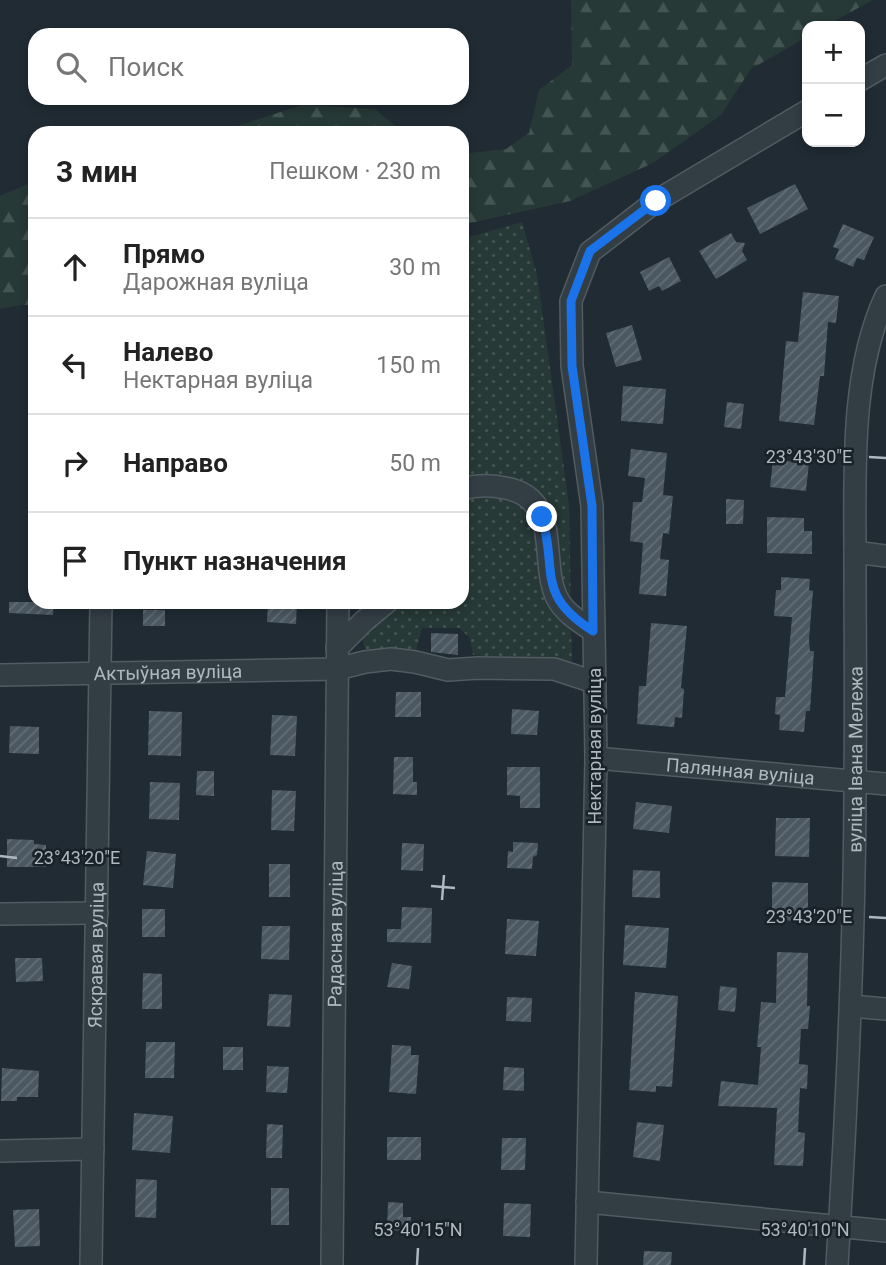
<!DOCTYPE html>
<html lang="ru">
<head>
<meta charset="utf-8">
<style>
	body { margin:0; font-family:Roboto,sans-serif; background:#f2f2f2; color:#222 }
	.controls { position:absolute; right:21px; top:21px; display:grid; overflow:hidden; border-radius:14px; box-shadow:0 4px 10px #0003 }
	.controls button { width:63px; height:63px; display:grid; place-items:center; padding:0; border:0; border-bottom:2px solid #e0e0e0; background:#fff; color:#222; font:35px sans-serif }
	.stop { position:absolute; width:21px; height:21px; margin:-16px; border:5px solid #1a73e8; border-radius:50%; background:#fff }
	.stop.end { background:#1a73e8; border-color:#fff; box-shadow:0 2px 7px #0008 }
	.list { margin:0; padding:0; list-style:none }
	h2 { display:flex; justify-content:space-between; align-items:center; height:91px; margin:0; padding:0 28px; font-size:30px }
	h2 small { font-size:23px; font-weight:400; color:#767676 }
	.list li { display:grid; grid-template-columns:46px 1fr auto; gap:21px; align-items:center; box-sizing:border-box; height:98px; padding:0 28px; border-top:2px solid #e0e0e0 }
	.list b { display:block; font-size:26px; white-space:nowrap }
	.list p { margin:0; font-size:23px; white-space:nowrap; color:#767676 }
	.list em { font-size:23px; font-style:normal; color:#767676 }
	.icon { flex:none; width:38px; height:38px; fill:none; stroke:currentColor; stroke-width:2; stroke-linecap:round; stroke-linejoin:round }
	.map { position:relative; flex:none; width:886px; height:1265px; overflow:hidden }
	.search { position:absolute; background:#fff; box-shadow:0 4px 10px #0003; left:28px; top:28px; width:441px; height:77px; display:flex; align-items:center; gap:18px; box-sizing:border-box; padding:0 24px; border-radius:21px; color:#767676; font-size:26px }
	.panel { position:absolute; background:#fff; box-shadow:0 4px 10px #0003; left:28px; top:126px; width:441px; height:483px; border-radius:21px }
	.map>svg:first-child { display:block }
	.grass { fill:url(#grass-dots) }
	.forest { fill:url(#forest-firs) }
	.building { fill:url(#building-hatch) }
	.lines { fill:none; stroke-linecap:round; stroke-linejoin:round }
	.minor-casing { stroke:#515b62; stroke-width:24 }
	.minor { stroke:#333d44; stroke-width:21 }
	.route { stroke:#1a73e8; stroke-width:9 }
	.ticks { fill:none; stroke:#adb8c1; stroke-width:2.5 }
	.labels { text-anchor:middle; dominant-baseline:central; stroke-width:5; stroke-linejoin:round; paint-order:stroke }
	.street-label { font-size:19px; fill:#adb8c1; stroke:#192228 }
	.ticks-label { font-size:18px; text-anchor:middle; fill:#adb8c1; stroke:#192228; stroke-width:5; stroke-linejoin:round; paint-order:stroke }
</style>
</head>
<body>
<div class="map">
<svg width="886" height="1265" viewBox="0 0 886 1265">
	<defs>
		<pattern id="grass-dots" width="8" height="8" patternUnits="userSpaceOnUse" patternTransform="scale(1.75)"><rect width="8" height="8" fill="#263936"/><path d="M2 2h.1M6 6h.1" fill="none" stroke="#435451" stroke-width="1.8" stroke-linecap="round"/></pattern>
		<pattern id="forest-firs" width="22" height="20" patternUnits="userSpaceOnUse" patternTransform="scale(1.75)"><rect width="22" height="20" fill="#263936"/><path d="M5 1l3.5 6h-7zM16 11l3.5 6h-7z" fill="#435451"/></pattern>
		<pattern id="building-hatch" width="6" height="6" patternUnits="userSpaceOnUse" patternTransform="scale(1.75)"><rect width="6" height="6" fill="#4b5862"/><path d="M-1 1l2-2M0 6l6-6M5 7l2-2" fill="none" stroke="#626e77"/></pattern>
	</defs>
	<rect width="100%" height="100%" fill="#202b33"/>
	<path class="grass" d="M522 222 537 274 569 504 572 665 473 655 470 638 459 628H422L415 656 368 659 362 638 361 602H462V239Z"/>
	<path class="forest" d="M571 0H873L825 26H807V37L751 69 721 115 653 163 570 201 462 225V154L506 149 529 133 539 90 572 65Z
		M302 105 375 109 404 133H204L222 131Z
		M35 181V305H21L0 309V196Z"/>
	<path class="building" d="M795 184 808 209 760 234 747 208Z
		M843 224 874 237 864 260 857 258 853 267 835 259 839 249 833 247Z
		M731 233 736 242 745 243 742 251 747 260 716 279 699 251Z
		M669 257 681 281 662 291 659 286 649 291 640 272Z
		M803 292 839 296 836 323 828 322 824 376H820L814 425 779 421 786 341 798 342Z
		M632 325 642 360 616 367 606 333Z
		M623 386 666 389 663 424 621 421Z
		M727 402 744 404 741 429 724 427Z
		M631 449 667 453 663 495 673 496 669 534 663 533 660 559 669 560 666 596 639 594 643 543 630 541 633 502H642L645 478 628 476Z
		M773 460 809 463 806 491 770 487Z
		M726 499 744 500 743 524H726Z
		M767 517 804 518V531H812V554L767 553Z
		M781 577 810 579 809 590 813 591 809 639 810 651H814L810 711H806L804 732 779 730 780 715 775 714 776 697H785L792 617 774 616 776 590H781Z
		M9 602H54L53 615 9 613Z
		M268 602H297L296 624 267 622Z
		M143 610H165V626H143Z
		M651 623 687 626 681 688 684 689 682 718 675 717 674 727 637 724 639 686H646Z
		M431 633 458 634V655L431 652Z
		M396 692H421V717H395Z
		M512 709 539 711 537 735 511 734Z
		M149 711 182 712 181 756 148 755Z
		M272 715 297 716 295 756 270 755Z
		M10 726 39 727V754L9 753Z
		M394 757H413V782H417V795L393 794Z
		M507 767H540V808H520V796L507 795Z
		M197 771H214V796L196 795Z
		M150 782 180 783 179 820 149 819Z
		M272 790 296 791 294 831 271 830Z
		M636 802 672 806 669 833 633 829Z
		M776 818H810L809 857 775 856Z
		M7 839 34 840V844L46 845V867H7Z
		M513 842 538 843 537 855 533 857 532 869 507 868 508 851 513 852Z
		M402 843 424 844 423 871 401 870Z
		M147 851 176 854 173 888 143 885Z
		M269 864H290V897H269Z
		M633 870 660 871V898L632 897Z
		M772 882 808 883V915L801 914V921L777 920V913H772Z
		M402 907 432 908 431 943 387 942V929H401Z
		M142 909H165V937H142Z
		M507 919 539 921 536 956 505 954Z
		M625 925 669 928 666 968 623 965Z
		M262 926H290L289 960 261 959Z
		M777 952 808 953 807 1006H810L808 1029H801L799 1064 808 1065 807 1089 800 1088 798 1132 805 1133 803 1166 774 1165 777 1108 718 1106 721 1081 758 1085 761 1047H757L761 1002 776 1003Z
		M15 958H42L43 981 16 982Z
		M392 963 412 966 409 989 387 987Z
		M143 973 162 974V1009H142Z
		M720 986 737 988 735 1012 718 1010Z
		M635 992 678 996 672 1087 656 1086V1092L629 1090Z
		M269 994 292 995 290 1027 267 1026Z
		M507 997 532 998 531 1022 506 1021Z
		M146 1042H175L174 1078H145Z
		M392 1045 411 1046V1055H419L416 1094 389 1092Z
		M223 1047H243V1070H223Z
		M267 1066 289 1067 287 1093 266 1092Z
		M504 1067 524 1068V1091L503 1090Z
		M2 1068 39 1071 38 1097H17V1101H1Z
		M134 1113 173 1116 170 1153 132 1150Z
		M637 1122 664 1125 660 1161 633 1157Z
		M267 1124 283 1125 282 1158H266Z
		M387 1137H421V1160H387Z
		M502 1138H526L525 1170H501Z
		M136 1179 157 1180 156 1218 135 1217Z
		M271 1188H289V1225H271Z
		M388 1202 403 1203V1217H411L410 1231 387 1230Z
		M504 1203 531 1204 530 1237 503 1236Z
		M39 1209 40 1246 15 1247 13 1210Z
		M644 1251 672 1252 671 1265H643Z"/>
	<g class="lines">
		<g class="minor-casing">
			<g id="minor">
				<path d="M860 80 886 65"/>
				<path d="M462 489C476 485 491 485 505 488 563 498 539 562 557 598 564 612 580 622 593 631"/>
				<path d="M855 552 886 556"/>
				<path d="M337 648 364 621 387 602"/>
				<path id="s1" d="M0 675 337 669 365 662 391 659 415 662 448 670 478 668 554 669 594 682"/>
				<path id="s2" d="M596 758 886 784"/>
				<path d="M0 914 97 913"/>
				<path d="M851 1006 886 1009"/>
				<path d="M0 1151 93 1149"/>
				<path d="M587 1202 886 1231"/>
				<path id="s3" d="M91 1265 101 602"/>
				<path id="s4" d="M332 1265 338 602"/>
				<path d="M586 1265 596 758 592 506 572 366 571 301 590 252 656 201 807 111"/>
				<path id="s5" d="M837 1265C847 1103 855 941 855 779 856 705 855 631 855 557 855 474 850 372 886 296"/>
			</g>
		</g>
		<use href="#minor" class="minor"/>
	</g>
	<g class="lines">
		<path class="route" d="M542 517C558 572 535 594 593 631L592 506 572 366 571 301 590 251 656 201"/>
	</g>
	<path class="ticks" d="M869 457 886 458M0 856 17 858M431 886 455 888M442 900 444 875M869 917 886 918M417 1265 418 1248M804 1265 805 1248"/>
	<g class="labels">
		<g class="street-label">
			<text stroke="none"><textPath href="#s1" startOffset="168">Актыўная вуліца</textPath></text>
			<text transform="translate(594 746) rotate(-90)">Нектарная вуліца</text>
			<text stroke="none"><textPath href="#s5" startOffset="506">вуліца Івана Мележа</textPath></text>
			<text stroke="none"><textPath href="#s2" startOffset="145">Палянная вуліца</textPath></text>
			<text stroke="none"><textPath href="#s4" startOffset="331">Радасная вуліца</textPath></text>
			<text stroke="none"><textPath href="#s3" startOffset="310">Яскравая вуліца</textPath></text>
		</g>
	</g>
	<g class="ticks-label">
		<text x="809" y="463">23°43'30"E</text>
		<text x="77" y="864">23°43'20"E</text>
		<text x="809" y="923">23°43'20"E</text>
		<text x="418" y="1236">53°40'15"N</text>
		<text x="805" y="1236">53°40'10"N</text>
	</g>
</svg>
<div class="controls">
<button>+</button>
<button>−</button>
</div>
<div class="stop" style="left:656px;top:201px"></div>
<div class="stop end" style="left:542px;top:517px"></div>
<div class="search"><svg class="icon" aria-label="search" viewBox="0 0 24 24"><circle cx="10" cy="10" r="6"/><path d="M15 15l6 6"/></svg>Поиск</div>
<section class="panel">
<h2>3 мин<small>Пешком · 230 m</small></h2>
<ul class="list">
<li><svg class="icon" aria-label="ahead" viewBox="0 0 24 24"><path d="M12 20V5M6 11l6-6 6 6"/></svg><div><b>Прямо</b><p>Дарожная вуліца</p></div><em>30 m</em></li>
<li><svg class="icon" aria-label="left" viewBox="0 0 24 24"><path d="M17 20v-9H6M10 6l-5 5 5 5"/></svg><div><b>Налево</b><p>Нектарная вуліца</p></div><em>150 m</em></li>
<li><svg class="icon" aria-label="right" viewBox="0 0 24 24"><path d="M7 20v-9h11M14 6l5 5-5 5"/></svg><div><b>Направо</b></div><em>50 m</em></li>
<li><svg class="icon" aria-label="arrive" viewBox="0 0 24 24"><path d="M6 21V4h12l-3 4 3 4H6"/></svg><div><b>Пункт назначения</b></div></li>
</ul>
</section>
</div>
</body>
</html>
